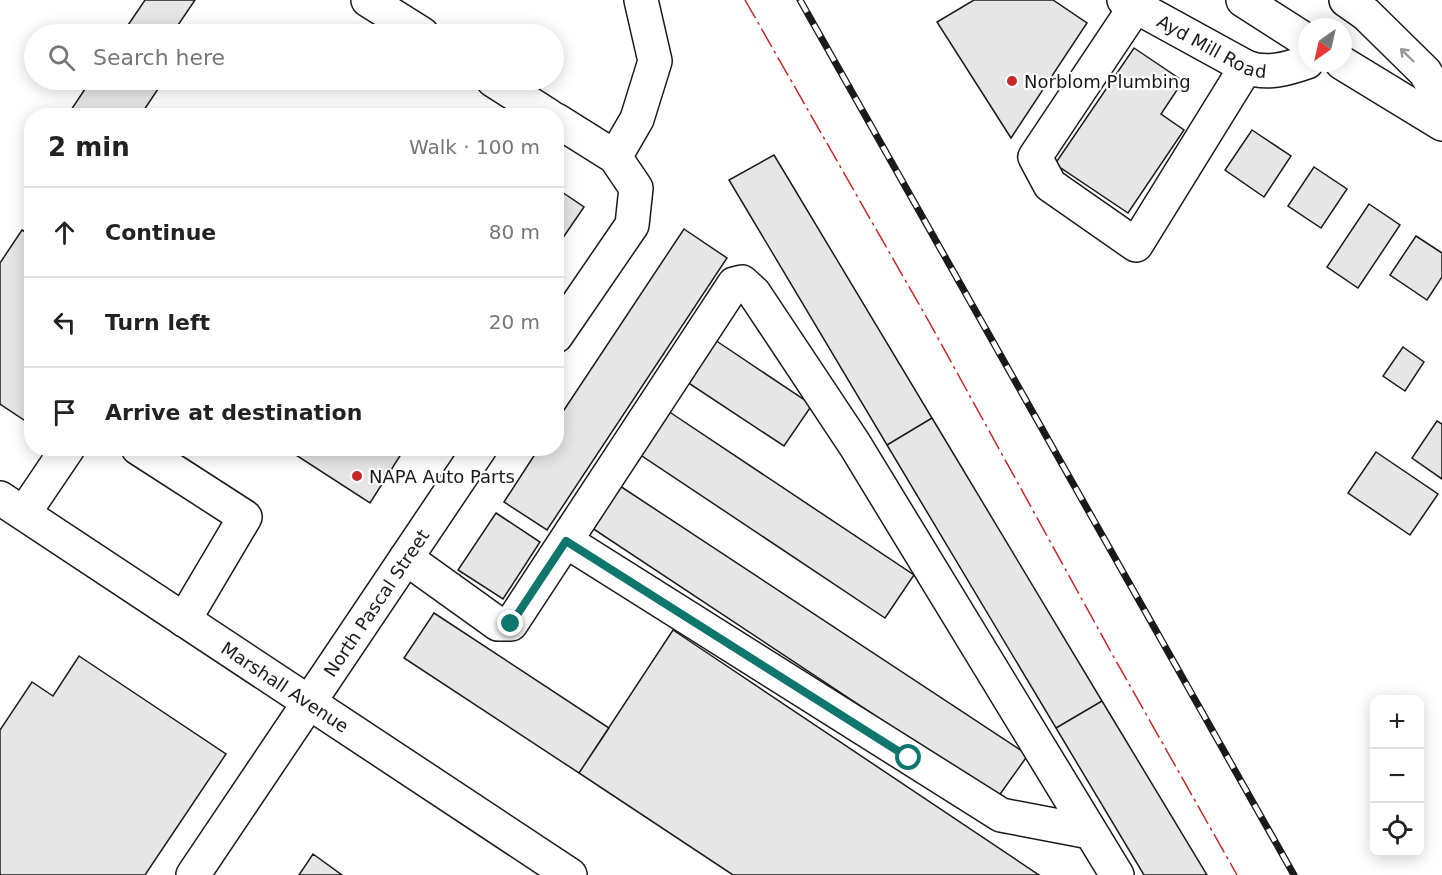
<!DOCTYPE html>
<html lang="en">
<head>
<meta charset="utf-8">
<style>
	body { margin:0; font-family:"DejaVu Sans",sans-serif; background:#f6f6f6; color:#222 }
	.controls { position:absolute; right:18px; bottom:18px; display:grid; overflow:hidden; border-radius:12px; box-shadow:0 3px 15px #0003 }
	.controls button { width:54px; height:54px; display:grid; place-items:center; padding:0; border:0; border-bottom:2px solid #e0e0e0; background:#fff; color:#222; font:30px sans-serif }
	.compass { position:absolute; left:1298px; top:18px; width:54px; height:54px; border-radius:50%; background:#fff; box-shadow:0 3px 15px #0003; rotate:214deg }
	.stop { position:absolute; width:18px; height:18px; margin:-14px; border:4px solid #0f766e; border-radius:50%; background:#fff }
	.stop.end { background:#0f766e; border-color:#fff; box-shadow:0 2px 6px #0008 }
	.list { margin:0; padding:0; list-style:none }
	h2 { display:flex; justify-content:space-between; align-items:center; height:78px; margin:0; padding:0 24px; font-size:26px }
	h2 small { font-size:20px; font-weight:400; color:#767676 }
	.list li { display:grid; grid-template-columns:39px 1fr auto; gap:18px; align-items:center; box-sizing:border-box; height:90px; padding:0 24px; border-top:2px solid #e0e0e0 }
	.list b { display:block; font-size:22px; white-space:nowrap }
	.list em { font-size:20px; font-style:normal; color:#767676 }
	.icon { flex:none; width:33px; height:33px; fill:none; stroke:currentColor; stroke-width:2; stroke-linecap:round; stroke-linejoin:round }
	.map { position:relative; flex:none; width:1442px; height:875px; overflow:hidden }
	.search { position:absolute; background:#fff; box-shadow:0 3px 15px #0003; left:24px; top:24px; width:540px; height:66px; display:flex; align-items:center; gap:15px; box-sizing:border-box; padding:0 21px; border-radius:33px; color:#767676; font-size:22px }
	.panel { position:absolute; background:#fff; box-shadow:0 3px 15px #0003; left:24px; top:108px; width:540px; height:348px; border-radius:24px }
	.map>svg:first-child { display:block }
	.building { fill:#e6e6e6; stroke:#1a1a1a; stroke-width:1.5 }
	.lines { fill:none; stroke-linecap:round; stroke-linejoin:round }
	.minor-casing { stroke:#1a1a1a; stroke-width:36 }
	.major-casing { stroke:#1a1a1a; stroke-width:36 }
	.minor { stroke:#fff; stroke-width:33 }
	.major { stroke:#fff; stroke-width:33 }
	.rail-casing { stroke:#1a1a1a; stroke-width:7 }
	.rail { stroke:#fff; stroke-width:4.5; stroke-dasharray:14; stroke-linecap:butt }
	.power { stroke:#c62828; stroke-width:1.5; stroke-dasharray:21 4.5 3 4.5; stroke-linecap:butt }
	.oneway { stroke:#989898 }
	.route { stroke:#0f766e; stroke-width:8 }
	.poi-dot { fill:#c62828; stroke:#fff; stroke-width:2 }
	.labels { text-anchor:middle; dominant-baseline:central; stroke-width:4.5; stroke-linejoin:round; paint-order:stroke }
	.street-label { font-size:18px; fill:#1a1a1a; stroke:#fff }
	.poi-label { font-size:18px; fill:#1a1a1a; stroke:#fff; text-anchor:start }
</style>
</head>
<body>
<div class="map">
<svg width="1442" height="875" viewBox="0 0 1442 875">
	<rect width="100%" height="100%" fill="#fff"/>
	<path class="building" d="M145 0H195L172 34H122Z
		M974 0H1053L1087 23 1011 138 937 22Z
		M1134 48 1183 81 1161 114 1184 130 1128 213 1055 164Z
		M91 80H164L140 116H67Z
		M1252 130 1291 156 1264 197 1225 170Z
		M774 155 932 418 887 445 729 180Z
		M1314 167 1347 189 1321 228 1288 206Z
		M556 188 584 207 556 248Z
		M1369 204 1400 225 1358 288 1327 267Z
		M684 229 727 258 547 530 504 502 539 448H556V422Z
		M22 230 32 236V415L27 422 0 404V263Z
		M1416 236 1442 253V277L1427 300 1390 275Z
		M715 340 812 405 784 446 687 382Z
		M1403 347 1424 362 1405 391 1383 376Z
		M668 411 914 575 885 618 639 454Z
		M932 418 1102 701 1056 728 887 445Z
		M1437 421 1442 424V479L1412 458Z
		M285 448H405L370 503Z
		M1376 452 1438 494 1410 535 1348 493Z
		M620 486 1028 755 998 797 592 528Z
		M496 513 540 542 503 599 458 570Z
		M434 613 609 728 579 773 404 658Z
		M673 630 1039 875H733L579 773Z
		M79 656 226 754 145 875H0V730L32 682 53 696Z
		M1102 701 1207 875H1144L1056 728Z
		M313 854 342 875H299Z"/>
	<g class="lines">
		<g class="minor-casing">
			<g id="minor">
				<path d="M368 0 422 34"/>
				<path d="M1243 0 1307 41"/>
				<path d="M1135 7 1035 157 1050 185 1136 245 1246 67"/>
				<path d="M493 80 549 116"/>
				<path d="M556 120 615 157 636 188 632 225 556 336"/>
				<path d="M615 157 637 119 655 61 641 0"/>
				<path d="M138 448 245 517 184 620"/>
				<path id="s1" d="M0 498 570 875"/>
				<path d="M24 513 68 448"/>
				<path d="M566 541 1001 815 1090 832"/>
				<path d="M406 558 498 624H511L734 284 742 282 754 293 855 445 1117 875"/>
				<path id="s2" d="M193 875 480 448"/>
			</g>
		</g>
		<g class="major-casing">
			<g id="major">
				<path id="s3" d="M1124 0 1246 67C1266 75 1287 69 1307 62"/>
				<path d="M1346 0 1366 14 1425 72 1442 101"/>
				<path d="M1342 63 1442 124"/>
			</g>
		</g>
		<use href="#minor" class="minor"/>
		<use href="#major" class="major"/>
		<g class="rail-casing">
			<path id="rail" d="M800 0 1294 875"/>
		</g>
		<use href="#rail" class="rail"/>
		<path class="power" d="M745 0 928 320 1111 652 1237 875"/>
	</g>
	<defs><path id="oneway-shaft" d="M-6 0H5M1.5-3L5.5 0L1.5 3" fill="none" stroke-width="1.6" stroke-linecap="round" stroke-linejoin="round" transform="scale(1.5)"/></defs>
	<use class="oneway" href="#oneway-shaft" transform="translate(1407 55) rotate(-136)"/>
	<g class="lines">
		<path class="route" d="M511 624 566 541 909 758"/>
	</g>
	<g class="poi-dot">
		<circle cx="1012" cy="81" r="6"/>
		<circle cx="357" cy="476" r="6"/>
	</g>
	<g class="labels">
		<g class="street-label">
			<text stroke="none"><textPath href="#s3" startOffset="100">Ayd Mill Road</textPath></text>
			<text stroke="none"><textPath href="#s2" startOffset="328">North Pascal Street</textPath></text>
			<text stroke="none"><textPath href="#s1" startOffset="342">Marshall Avenue</textPath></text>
		</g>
		<g class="poi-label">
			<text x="1024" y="81">Norblom Plumbing</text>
			<text x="369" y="476">NAPA Auto Parts</text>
		</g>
	</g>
</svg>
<div class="controls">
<button>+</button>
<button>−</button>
<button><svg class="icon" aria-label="locate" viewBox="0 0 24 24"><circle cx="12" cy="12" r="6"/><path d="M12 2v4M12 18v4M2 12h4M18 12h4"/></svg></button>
</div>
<svg class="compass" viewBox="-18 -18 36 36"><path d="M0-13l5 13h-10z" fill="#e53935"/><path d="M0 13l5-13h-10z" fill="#767676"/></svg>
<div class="stop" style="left:909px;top:758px"></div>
<div class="stop end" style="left:511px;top:624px"></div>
<div class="search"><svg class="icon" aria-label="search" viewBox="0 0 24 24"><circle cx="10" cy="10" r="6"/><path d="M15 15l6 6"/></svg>Search here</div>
<section class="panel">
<h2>2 min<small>Walk · 100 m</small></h2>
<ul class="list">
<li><svg class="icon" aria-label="ahead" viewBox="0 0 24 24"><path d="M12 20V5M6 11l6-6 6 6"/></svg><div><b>Continue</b></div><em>80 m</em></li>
<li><svg class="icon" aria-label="left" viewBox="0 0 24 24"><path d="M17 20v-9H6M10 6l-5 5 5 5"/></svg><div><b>Turn left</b></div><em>20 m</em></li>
<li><svg class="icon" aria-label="arrive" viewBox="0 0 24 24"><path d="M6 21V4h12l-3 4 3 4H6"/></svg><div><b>Arrive at destination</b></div></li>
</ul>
</section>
</div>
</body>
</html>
